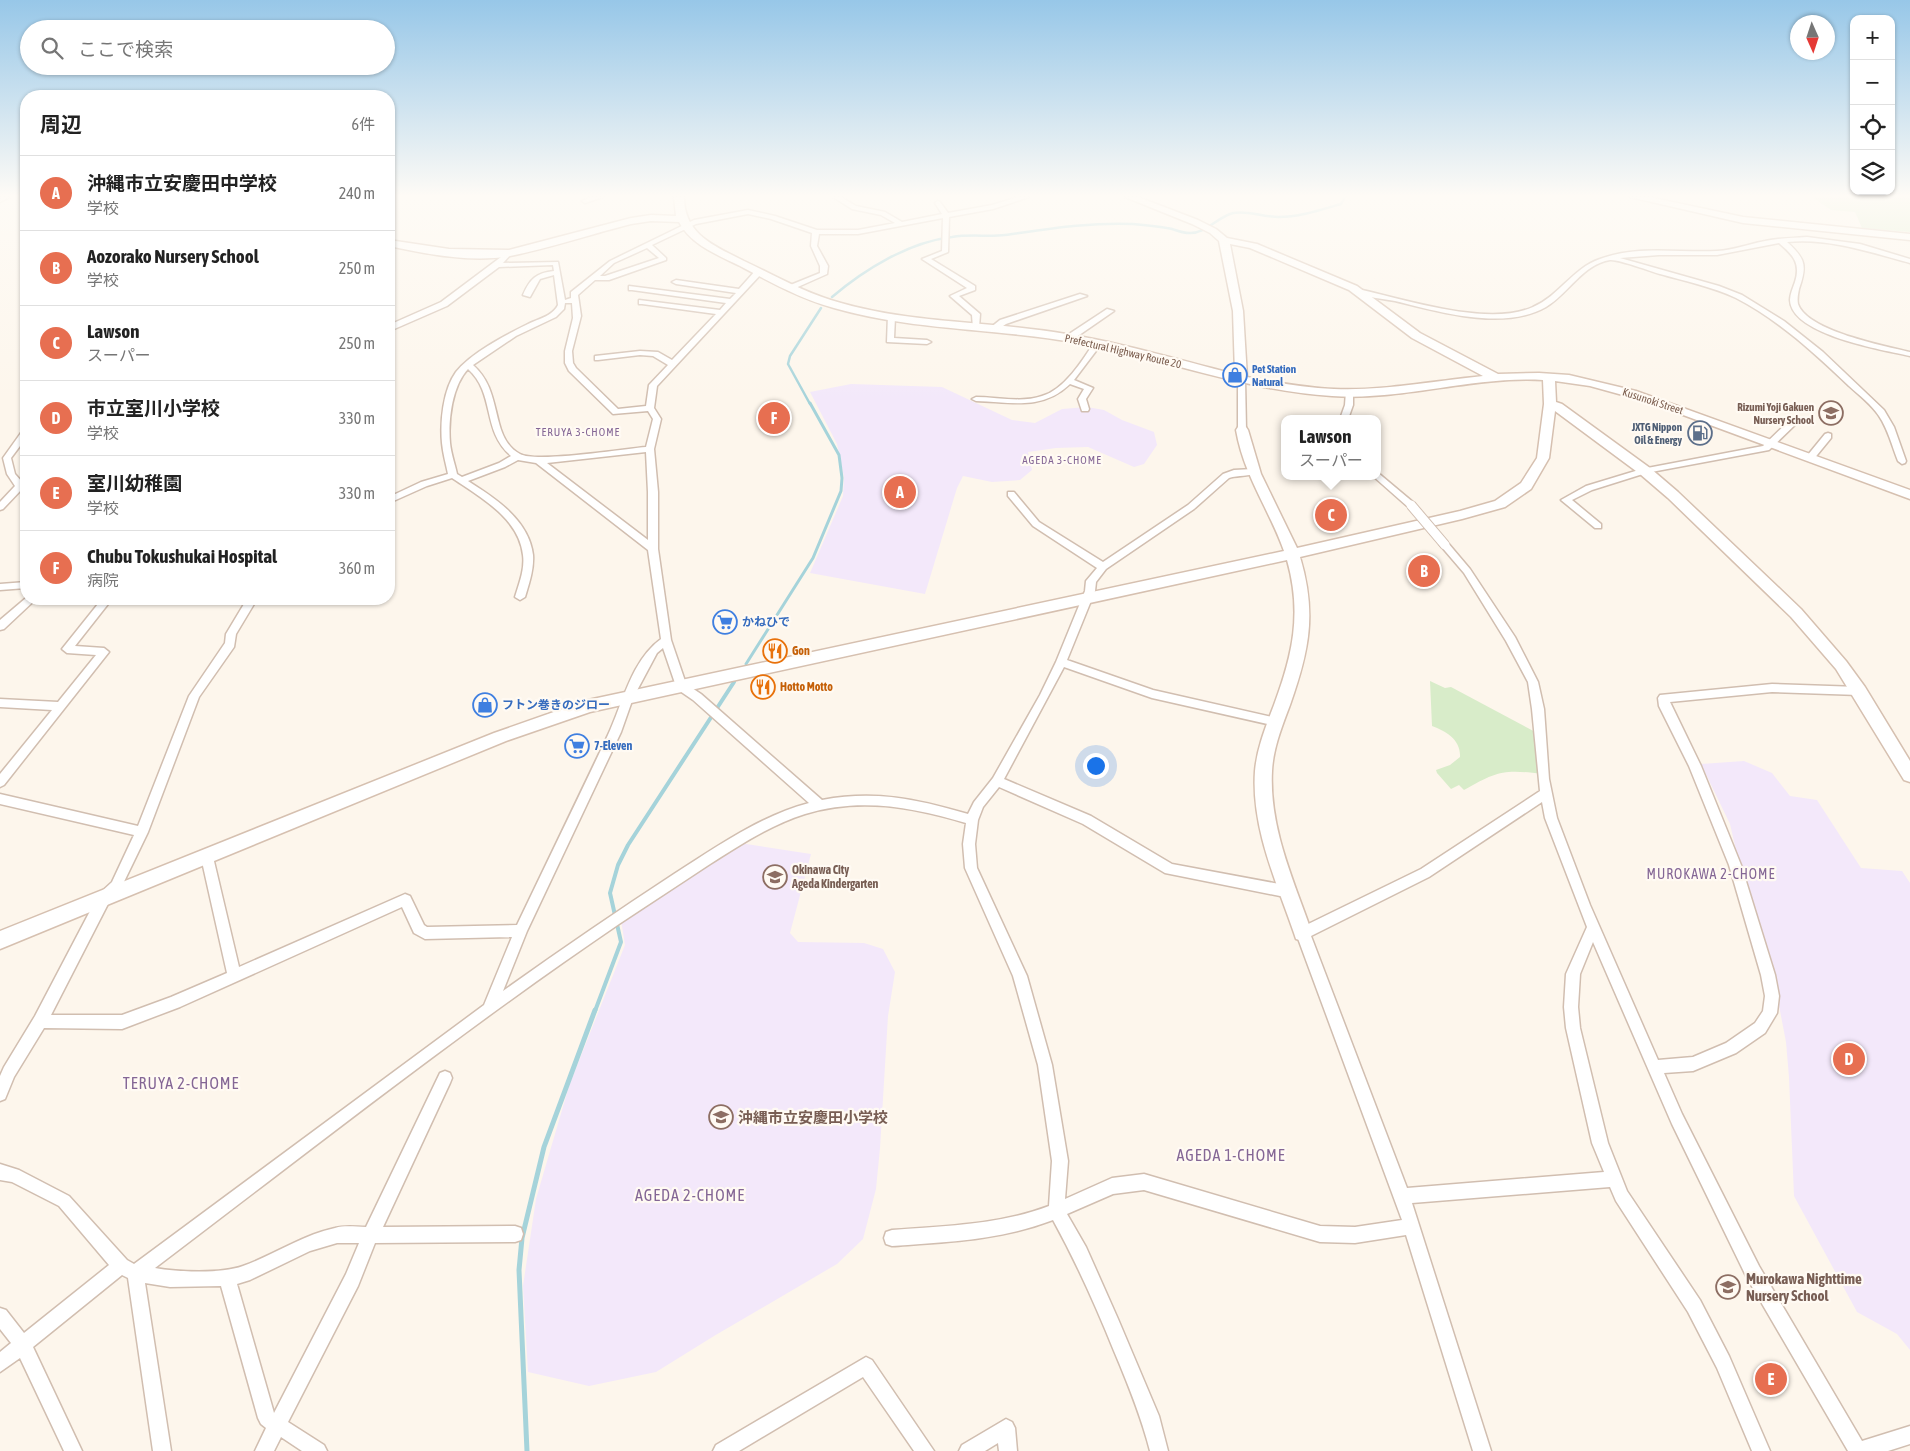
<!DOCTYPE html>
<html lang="ja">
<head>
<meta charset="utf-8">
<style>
	body { margin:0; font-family:"Asap Condensed","Noto Sans JP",sans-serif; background:#f2f2f2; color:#222 }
	.controls { position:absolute; right:15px; top:15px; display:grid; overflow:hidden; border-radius:10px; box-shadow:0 1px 4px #0004 }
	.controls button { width:45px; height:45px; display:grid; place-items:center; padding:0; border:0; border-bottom:1px solid #e0e0e0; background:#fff; color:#222; font:25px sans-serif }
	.compass { position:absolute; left:1790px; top:15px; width:45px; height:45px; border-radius:50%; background:#fff; box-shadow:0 1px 4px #0004; rotate:177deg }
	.you { position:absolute; left:1095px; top:765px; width:18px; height:18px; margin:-12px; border:4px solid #fff; border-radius:50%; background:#1a73e8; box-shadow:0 0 0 8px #1a73e833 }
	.badge { display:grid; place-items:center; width:32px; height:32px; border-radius:50%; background:#e76f51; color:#fff; font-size:16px; font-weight:700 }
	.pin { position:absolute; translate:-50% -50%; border:2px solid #fff; box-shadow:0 1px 5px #0006 }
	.popup { position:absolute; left:1281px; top:415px; width:100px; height:65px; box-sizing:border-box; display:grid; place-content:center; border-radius:10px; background:#fff; filter:drop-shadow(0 1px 4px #0005); font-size:16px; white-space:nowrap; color:#767676 }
	.popup b { font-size:19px; color:#222 }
	.popup::after { content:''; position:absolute; left:50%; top:100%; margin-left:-10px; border:10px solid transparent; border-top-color:#fff }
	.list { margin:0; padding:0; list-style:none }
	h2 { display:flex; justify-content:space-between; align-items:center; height:65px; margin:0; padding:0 20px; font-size:21px }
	h2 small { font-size:16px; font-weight:400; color:#767676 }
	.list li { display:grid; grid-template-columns:32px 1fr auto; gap:15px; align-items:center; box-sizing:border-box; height:75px; padding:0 20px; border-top:1px solid #e0e0e0 }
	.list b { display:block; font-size:19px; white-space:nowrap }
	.list p { margin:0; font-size:16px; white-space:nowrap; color:#767676 }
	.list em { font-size:16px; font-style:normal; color:#767676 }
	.icon { flex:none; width:28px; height:28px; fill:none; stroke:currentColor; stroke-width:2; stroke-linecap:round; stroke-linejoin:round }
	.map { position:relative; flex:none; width:1910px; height:1451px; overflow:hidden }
	.search { position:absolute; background:#fff; box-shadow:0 1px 4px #0004; left:20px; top:20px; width:375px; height:55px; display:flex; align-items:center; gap:12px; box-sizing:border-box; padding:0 18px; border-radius:28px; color:#767676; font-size:19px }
	.panel { position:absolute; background:#fff; box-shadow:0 1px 4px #0004; left:20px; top:90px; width:375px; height:515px; border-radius:20px }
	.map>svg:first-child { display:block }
	.education { fill:#f3e8fa }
	.green { fill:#d8ecc9 }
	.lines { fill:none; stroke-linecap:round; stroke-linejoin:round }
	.stream-far3 { stroke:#a5d3da; stroke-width:2.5 }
	.stream-far2 { stroke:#a5d3da; stroke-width:3 }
	.stream-far1 { stroke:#a5d3da; stroke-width:4 }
	.stream { stroke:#a5d3da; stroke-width:5 }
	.street-casing { stroke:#d1beb0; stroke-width:3 }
	.secondary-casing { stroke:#d6c0b0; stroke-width:3 }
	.street { fill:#fff; fill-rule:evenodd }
	.secondary { fill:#fff; fill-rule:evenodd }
	.street-bridge-casing { stroke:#d1beb0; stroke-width:11; stroke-linecap:butt }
	.street-bridge { stroke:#fff; stroke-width:9 }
	.labels { text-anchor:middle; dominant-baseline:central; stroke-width:4.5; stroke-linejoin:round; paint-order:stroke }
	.far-street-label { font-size:11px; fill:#7a5c4d; stroke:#fffaf3 }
	.far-shop-label { font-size:11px; font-weight:bold; fill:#366cbe; stroke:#fffaf3; text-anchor:start }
	.far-education-label { font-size:11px; font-weight:bold; fill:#785e54; stroke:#fffaf3; text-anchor:end }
	.far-service-label { font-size:11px; font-weight:bold; fill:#4e5e75; stroke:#fffaf3; text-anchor:end }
	.far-neighbourhood-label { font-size:11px; letter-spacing:1px; fill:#846695; stroke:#fffaf3 }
	.shop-label { font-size:12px; font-weight:bold; fill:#366cbe; stroke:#fffaf3; text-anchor:start }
	.food-label { font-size:12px; font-weight:bold; fill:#c56008; stroke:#fffaf3; text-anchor:start }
	.education-label { font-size:12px; font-weight:bold; fill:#785e54; stroke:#fffaf3; text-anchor:start }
	.neighbourhood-label { font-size:14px; letter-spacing:1px; fill:#846695; stroke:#fffaf3 }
	.near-education-label { font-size:15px; font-weight:bold; fill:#785e54; stroke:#fffaf3; text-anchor:start }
	.near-neighbourhood-label { font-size:16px; letter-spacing:1px; fill:#846695; stroke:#fffaf3 }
</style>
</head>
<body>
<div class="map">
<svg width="1910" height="1451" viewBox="0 0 1910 1451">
	<rect width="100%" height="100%" fill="#fdf6ec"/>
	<path class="education" d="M851 384 942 387 1012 420 1035 423 1062 409 1087 407 1104 410 1122 420 1154 432 1157 445 1144 464 1134 467 1088 447 1056 448 1028 452 1032 470 1020 480 992 482 963 476 957 488 925 594 810 573 843 496 844 477 837 444 810 392Z
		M1744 761 1772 773 1790 796 1817 800 1861 868 1902 871 1910 883V1350L1897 1334 1857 1312 1794 1196 1789 1077 1786 1042 1776 990 1739 863 1730 824 1701 764Z
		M740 843 811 854 790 933 798 942 864 943 883 949 895 972 888 1016 880 1148 876 1189 863 1239 837 1264 714 1336 656 1372 589 1386 528 1372 523 1286 536 1199 569 1086 625 945 621 920Z"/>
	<path class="green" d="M1812 197H1910V232L1862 228 1855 212 1831 210Z
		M1430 681 1445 688 1451 687 1539 734 1542 774C1504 769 1497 771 1464 790L1459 785 1451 789 1437 773 1436 770 1450 765 1460 757C1461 740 1446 731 1432 726Z"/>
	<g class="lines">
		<path class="stream-far3" d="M832 297C865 269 909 242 952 237 970 234 988 237 1005 235 1048 229 1090 222 1133 224 1145 225 1156 226 1167 228 1175 229 1181 233 1189 233 1206 234 1217 217 1233 213 1247 210 1264 217 1278 217 1300 217 1320 210 1341 204L1345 197
			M810 404 788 364 790 356 821 308"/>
		<path class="stream-far2" d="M746 664 813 558 841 491 842 478 839 455 810 403"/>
		<path class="stream-far1" d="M595 1011 621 942 610 893 618 865 628 845 734 682"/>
		<path class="stream" d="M527 1451 519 1270 522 1238 544 1147 595 1010"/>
		<g class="street-casing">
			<path id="street" d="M1 197H10L0 202Z
				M591 197H603L585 203 582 201Z
				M833 197H841L856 206 885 212 902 222 942 214 935 203 938 201 940 202 948 213 992 205 1018 197H1029L993 209 949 217 948 252 931 259 975 286V290L959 296 980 314 979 328H973L972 315 950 296 967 288 922 259 942 251 943 218 858 234H819L817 246 828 266 827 274 791 290H788V286L820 273V266L811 246 812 233 771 219 748 214 696 224 652 245 666 258V260L609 280H595L578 295 581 316 572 351 573 363 576 368 618 409 646 406 649 385 668 365 653 356 640 355 598 360H595V356L640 351 658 352 672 360 716 314 642 304H639V300L720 310 726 303 632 290H629V286L730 299 736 293 676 284 672 282 676 280 739 289 756 270 763 272 657 386 654 408 661 419 654 449 658 492V549L671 640 686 684 701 694 822 800C875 790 917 799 968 814L974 802 993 778 1040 695 1056 662 1085 591 1086 581 1097 568 1033 526 1008 496V492H1014L1039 522 1103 562 1188 505 1223 474 1234 470 1253 469 1257 472C1250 477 1238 475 1229 478L1194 509 1106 569 1096 582 1095 591 1067 660 1153 690 1276 718 1280 719 1282 722 1280 725 1276 726 1152 698 1064 667 1004 779 1091 816 1172 864 1290 886 1295 888 1296 892 1295 896 1290 898 1165 873 1083 824 999 787 983 807 978 820 975 844 977 868 1027 976 1052 1065 1068 1161 1065 1199 1112 1178 1144 1174 1320 1226 1355 1227 1402 1220 1296 933 1298 929 1421 869 1540 791 1532 709 1528 682 1506 641 1464 573 1440 545 1445 542 1448 543 1470 569 1515 637 1538 682 1544 709 1549 779 1557 818 1590 905 1658 1060 1693 1057 1726 1043 1755 1023 1763 1011 1765 996 1761 975 1729 865 1689 766 1659 706 1658 698 1660 695 1772 684 1859 687 1864 691 1859 695 1772 692 1670 702 1701 766 1741 865 1775 975 1779 996 1777 1013 1765 1033 1736 1053 1693 1071 1664 1073 1682 1114 1759 1266 1862 1441 1910 1426V1444L1888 1451H1848L1747 1278 1672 1124 1593 942 1580 974 1578 1007 1580 1028 1608 1143 1627 1191 1700 1300 1729 1356 1770 1451H1752L1717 1368 1688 1312 1616 1201 1610 1187 1412 1203 1491 1451H1473L1406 1235 1355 1243 1320 1242 1144 1190 1113 1194 1067 1214 1086 1247 1118 1319 1159 1416 1168 1451H1150C1141 1416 1128 1384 1114 1351 1096 1306 1076 1262 1053 1220 1001 1240 947 1242 892 1246L886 1244 884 1238 886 1232 892 1230C945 1226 999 1225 1049 1206L1052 1161 1038 1065 1013 976 965 868 963 844 966 823C912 807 860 797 805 814 770 825 738 846 707 866 678 885 648 905 619 924 460 1032 308 1152 155 1268 177 1272 221 1274 243 1266 274 1255 302 1235 335 1228 345 1225 356 1227 366 1227L440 1073 445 1071 450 1073 452 1078 450 1083 383 1227 515 1226 521 1228 523 1234 521 1240 515 1242 375 1243 358 1286 288 1422 324 1445 327 1451H302L281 1437 274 1451H255L266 1428 261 1424 258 1418 221 1286 170 1287 145 1283 171 1451H153L128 1278 122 1275 33 1347 82 1451H64L20 1358 0 1372V1352L11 1343 0 1329V1308L6 1310 24 1333 109 1265 59 1206 12 1182 0 1180V1164L19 1170 69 1196 127 1260 134 1264 484 1005 512 937 425 939 414 933 402 907 180 1007 122 1029 44 1028 14 1077 5 1099 0 1101V1076L4 1067 35 1016 99 894 112 882 134 835 0 804V794L138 826 189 696 225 643 226 634 247 599H257L236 634 234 647 199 697 148 832 120 890 109 902 51 1015H122L171 997 227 973 201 857 203 853 207 852 211 853 213 857 239 967 405 894 410 896 424 925 427 927 517 925C547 862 578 799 608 735 623 703 631 661 661 639L648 550 536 463 518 460 505 467 468 481C495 498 529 520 533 555 534 569 529 584 525 597L520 600 515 597C519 584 525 569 523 555 519 518 480 497 452 478L427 486 389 503V497L421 482 448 474C446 464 443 454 442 443 440 422 443 390 456 372 471 353 504 336 526 325 537 319 552 317 558 305L554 275 540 279 530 297 523 295C530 279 536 273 554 271L553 265 499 267 447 306 392 330H389V325L441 302 509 251 512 253 503 263 558 262 565 300 571 298V292L610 261 694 220 748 210 775 216 817 230H858L895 223 881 215 852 209ZM647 248 659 258 605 276H600L614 263ZM565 303H572L573 318 565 351V363L569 371 613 414 648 411 653 419 646 447C623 449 536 463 520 454 508 448 502 435 499 423 493 400 491 381 473 365L516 336 556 317 564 309ZM468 369C496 394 481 430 511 456L499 463 462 477 457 474C455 464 451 454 450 443 448 420 452 386 468 369ZM646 452 648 492V540L547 463ZM663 648 677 689 693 700 809 803C760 816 716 847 674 874 616 912 559 951 503 991L527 931 621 732 633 698 657 653ZM1542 802 1545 818 1587 927 1566 974 1564 1007 1566 1028 1592 1143 1604 1172 1407 1188 1311 936 1429 877ZM337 1243H359L346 1274 274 1413 237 1284 250 1280 310 1251Z
				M1807 237 1860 244 1910 259V263C1869 252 1830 238 1787 242 1806 259 1807 266 1799 289 1798 294 1797 299 1798 304 1807 331 1885 346 1910 352V356C1884 350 1791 335 1790 300 1790 294 1793 288 1795 282 1801 263 1793 255 1779 243L1717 255H1659L1620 258 1719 286 1742 295 1784 321 1823 352 1884 410 1894 427 1906 461 1905 463 1902 464 1898 461C1892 446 1888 429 1879 416 1872 405 1859 395 1849 386 1815 354 1779 320 1736 298 1713 287 1685 281 1660 274 1650 271 1618 259 1610 260 1583 264 1568 294 1546 307 1504 331 1439 312 1395 301 1384 299 1367 298 1358 292L1362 290C1408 300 1489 327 1533 307 1559 296 1573 268 1600 259 1637 245 1679 253 1717 251 1734 250 1749 244 1765 241 1779 238 1793 238 1807 237Z
				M1080 294 1087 296 1006 324 997 330 990 328 1000 320Z
				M1107 309 1114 311 1072 340H1066V336Z
				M888 315 895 317 894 338 927 340 931 342 927 344 887 342Z
				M1095 341 1102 343 1074 380 1093 388 1086 399 1089 409 1088 411H1082L1078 399 1084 389 1070 384C1042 411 1011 402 976 401L972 399 976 397C997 397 1022 403 1042 396 1064 390 1083 360 1095 341Z
				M1238 377 1245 379 1246 430 1242 433 1238 430Z
				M1346 391 1353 393V405L1348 419H1340L1345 405Z
				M1794 418 1798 421 1797 423 1769 450 1646 473 1592 490 1572 500 1601 524V528H1595L1561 500 1586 486 1642 469 1763 446 1791 419Z
				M26 429V438L11 458 15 474 23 483H26V489H22L3 509 0 510V502L15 486 7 474 3 458 23 430Z
				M1828 433 1831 434V438L1813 460H1807V456L1825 434Z
				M1377 472 1414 503V507H1408L1374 477 1377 476Z
				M26 582V588L0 590V584Z
				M26 598 36 599 4 629 0 630V620Z
				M102 599H112L75 646 104 648 109 652 4 785 0 787V774L52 710 0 707V699L58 702 96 655 67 653 62 649Z
				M866 1357 872 1360 934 1451H914L863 1377 739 1451H713L716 1445Z
				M1006 1419 1012 1422 1015 1428 1017 1451H999L998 1443 985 1451H959L962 1445Z"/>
		</g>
		<g class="secondary-casing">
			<path id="secondary" d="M674 197H684C684 235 715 246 744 261 776 276 807 294 841 303 914 324 992 321 1066 334 1123 343 1179 360 1235 374L1233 311 1219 241 1210 233 1192 224 1125 197H1138L1198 220 1216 229 1227 238 1257 244 1357 286 1420 333 1498 374 1539 373 1569 375 1636 391 1910 490V499L1648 402 1590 386 1555 381 1556 402 1562 404 1650 468 1678 492 1801 609 1846 661 1865 687 1910 761V782L1904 780 1836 669 1791 617 1668 498 1640 474 1555 411 1549 458 1531 489 1505 507 1462 519 1300 557C1317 614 1309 651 1290 705 1282 726 1273 749 1272 771 1269 828 1294 881 1312 933L1310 939 1303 941 1296 939 1294 933C1276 881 1251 827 1255 771 1257 748 1266 726 1274 705 1293 654 1302 613 1287 560L590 712 506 741 0 949V931L494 733 588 700 1284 551C1269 509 1244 476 1236 430L1238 427H1246L1248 430 1261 474 1297 548 1460 511 1495 501 1521 483 1537 458 1544 404 1543 380C1472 376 1403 401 1332 396 1249 391 1170 361 1089 345 1005 328 917 332 834 308 801 299 770 282 740 266 718 255 691 245 679 222L651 221 631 224C591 234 551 248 510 256 471 263 427 254 389 246V240L449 249 509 250 631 218 651 215 676 216ZM1230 244 1250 248 1349 290 1412 338 1483 376C1433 381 1384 391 1334 389 1305 388 1275 382 1247 377L1243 311Z
				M1630 197H1649L1743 217 1910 234V240L1743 223Z"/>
		</g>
		<use href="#street" class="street"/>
		<use href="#secondary" class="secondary"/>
		<g class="street-bridge-casing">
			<path id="street-bridge" d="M1411 505 1445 545"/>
		</g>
		<use href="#street-bridge" class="street-bridge"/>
	</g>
	<linearGradient id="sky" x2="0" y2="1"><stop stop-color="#97c7e8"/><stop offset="0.49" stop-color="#fefbf6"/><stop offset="1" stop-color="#fefbf6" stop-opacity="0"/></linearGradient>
	<rect width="1910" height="400" fill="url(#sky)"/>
	<defs>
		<g id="shop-ring" transform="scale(1.25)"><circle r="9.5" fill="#fffaf3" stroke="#3f7fe0" stroke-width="1.5"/><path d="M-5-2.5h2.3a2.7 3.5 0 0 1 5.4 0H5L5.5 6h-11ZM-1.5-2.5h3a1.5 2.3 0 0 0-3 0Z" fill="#3f7fe0"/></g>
		<g id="school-ring" transform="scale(1.25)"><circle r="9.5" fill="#fffaf3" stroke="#8d6e63" stroke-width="1.5"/><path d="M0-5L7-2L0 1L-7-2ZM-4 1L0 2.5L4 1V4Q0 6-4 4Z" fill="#8d6e63"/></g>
		<g id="fuel-ring" transform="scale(1.25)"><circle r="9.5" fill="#fffaf3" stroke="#5c6f8a" stroke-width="1.5"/><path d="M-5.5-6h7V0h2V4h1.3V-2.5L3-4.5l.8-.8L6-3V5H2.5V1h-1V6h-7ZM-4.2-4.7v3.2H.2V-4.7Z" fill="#5c6f8a"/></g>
		<g id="supermarket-ring" transform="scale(1.25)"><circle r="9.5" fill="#fffaf3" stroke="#3f7fe0" stroke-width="1.5"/><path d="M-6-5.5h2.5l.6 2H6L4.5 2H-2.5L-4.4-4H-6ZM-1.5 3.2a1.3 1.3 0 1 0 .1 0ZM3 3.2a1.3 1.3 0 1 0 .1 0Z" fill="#3f7fe0"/></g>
		<g id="restaurant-ring" transform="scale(1.25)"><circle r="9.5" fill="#fffaf3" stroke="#e8710a" stroke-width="1.5"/><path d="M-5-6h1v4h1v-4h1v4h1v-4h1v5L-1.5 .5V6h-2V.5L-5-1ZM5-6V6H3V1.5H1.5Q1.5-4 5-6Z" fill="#e8710a"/></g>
	</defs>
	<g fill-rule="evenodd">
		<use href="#shop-ring" x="1235" y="375"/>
		<use href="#school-ring" x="1831" y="413"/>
		<use href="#fuel-ring" x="1700" y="433"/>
		<use href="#supermarket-ring" x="725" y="622"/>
		<use href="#restaurant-ring" x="775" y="651"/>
		<use href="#restaurant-ring" x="763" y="687"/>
		<use href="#shop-ring" x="485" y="705"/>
		<use href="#supermarket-ring" x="577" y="746"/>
		<use href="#school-ring" x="775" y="877"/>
		<use href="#school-ring" x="721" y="1117"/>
		<use href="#school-ring" x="1728" y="1287"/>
	</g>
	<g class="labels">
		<g class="far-street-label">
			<text transform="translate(1123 351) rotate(13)">Prefectural Highway Route 20</text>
			<text transform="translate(1653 401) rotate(18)">Kusunoki Street</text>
		</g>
		<g class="far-shop-label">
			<text x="1252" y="369">Pet Station<tspan x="1252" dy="13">Natural</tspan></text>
		</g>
		<g class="far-education-label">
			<text x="1814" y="407">Rizumi Yoji Gakuen<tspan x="1814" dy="13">Nursery School</tspan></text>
		</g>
		<g class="far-service-label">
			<text x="1682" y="427">JXTG Nippon<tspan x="1682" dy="13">Oil &amp; Energy</tspan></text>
		</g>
		<g class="far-neighbourhood-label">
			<text x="578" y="432">TERUYA 3-CHOME</text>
			<text x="1062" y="460">AGEDA 3-CHOME</text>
		</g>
		<g class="shop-label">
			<text x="742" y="622">かねひで</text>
			<text x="502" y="705">フトン巻きのジロー</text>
			<text x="594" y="746">7-Eleven</text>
		</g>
		<g class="food-label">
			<text x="792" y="651">Gon</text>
			<text x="780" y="687">Hotto Motto</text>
		</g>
		<g class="education-label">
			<text x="792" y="870">Okinawa City<tspan x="792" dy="14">Ageda Kindergarten</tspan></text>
		</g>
		<g class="neighbourhood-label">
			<text x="1711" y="874">MUROKAWA 2-CHOME</text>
		</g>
		<g class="near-education-label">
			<text x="738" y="1117">沖縄市立安慶田小学校</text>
			<text x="1746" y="1278">Murokawa Nighttime<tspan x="1746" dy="17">Nursery School</tspan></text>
		</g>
		<g class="near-neighbourhood-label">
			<text x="181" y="1083">TERUYA 2-CHOME</text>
			<text x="1231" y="1155">AGEDA 1-CHOME</text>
			<text x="690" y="1195">AGEDA 2-CHOME</text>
		</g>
	</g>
</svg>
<div class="controls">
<button>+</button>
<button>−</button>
<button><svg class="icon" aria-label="locate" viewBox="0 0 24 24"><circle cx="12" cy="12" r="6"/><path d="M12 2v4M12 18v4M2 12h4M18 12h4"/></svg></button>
<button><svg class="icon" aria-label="layers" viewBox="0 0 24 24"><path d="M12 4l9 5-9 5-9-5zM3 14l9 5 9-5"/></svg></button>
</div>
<svg class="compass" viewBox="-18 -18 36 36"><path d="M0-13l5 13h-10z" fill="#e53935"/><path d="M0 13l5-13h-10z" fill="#767676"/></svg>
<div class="you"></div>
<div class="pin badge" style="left:900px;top:492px">A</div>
<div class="pin badge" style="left:1424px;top:571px">B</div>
<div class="pin badge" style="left:1331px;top:515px">C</div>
<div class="popup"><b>Lawson</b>スーパー</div>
<div class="pin badge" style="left:1849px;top:1059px">D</div>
<div class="pin badge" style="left:1771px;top:1379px">E</div>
<div class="pin badge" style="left:774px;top:418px">F</div>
<div class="search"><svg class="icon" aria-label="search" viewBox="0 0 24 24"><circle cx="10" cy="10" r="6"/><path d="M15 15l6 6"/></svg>ここで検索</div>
<section class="panel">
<h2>周辺<small>6件</small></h2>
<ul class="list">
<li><span class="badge">A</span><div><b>沖縄市立安慶田中学校</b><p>学校</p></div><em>240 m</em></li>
<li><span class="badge">B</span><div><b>Aozorako Nursery School</b><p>学校</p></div><em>250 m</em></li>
<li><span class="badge">C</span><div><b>Lawson</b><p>スーパー</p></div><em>250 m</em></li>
<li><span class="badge">D</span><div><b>市立室川小学校</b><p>学校</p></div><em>330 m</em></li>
<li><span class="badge">E</span><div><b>室川幼稚園</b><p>学校</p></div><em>330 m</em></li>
<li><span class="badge">F</span><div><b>Chubu Tokushukai Hospital</b><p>病院</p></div><em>360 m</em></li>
</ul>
</section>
</div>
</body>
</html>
